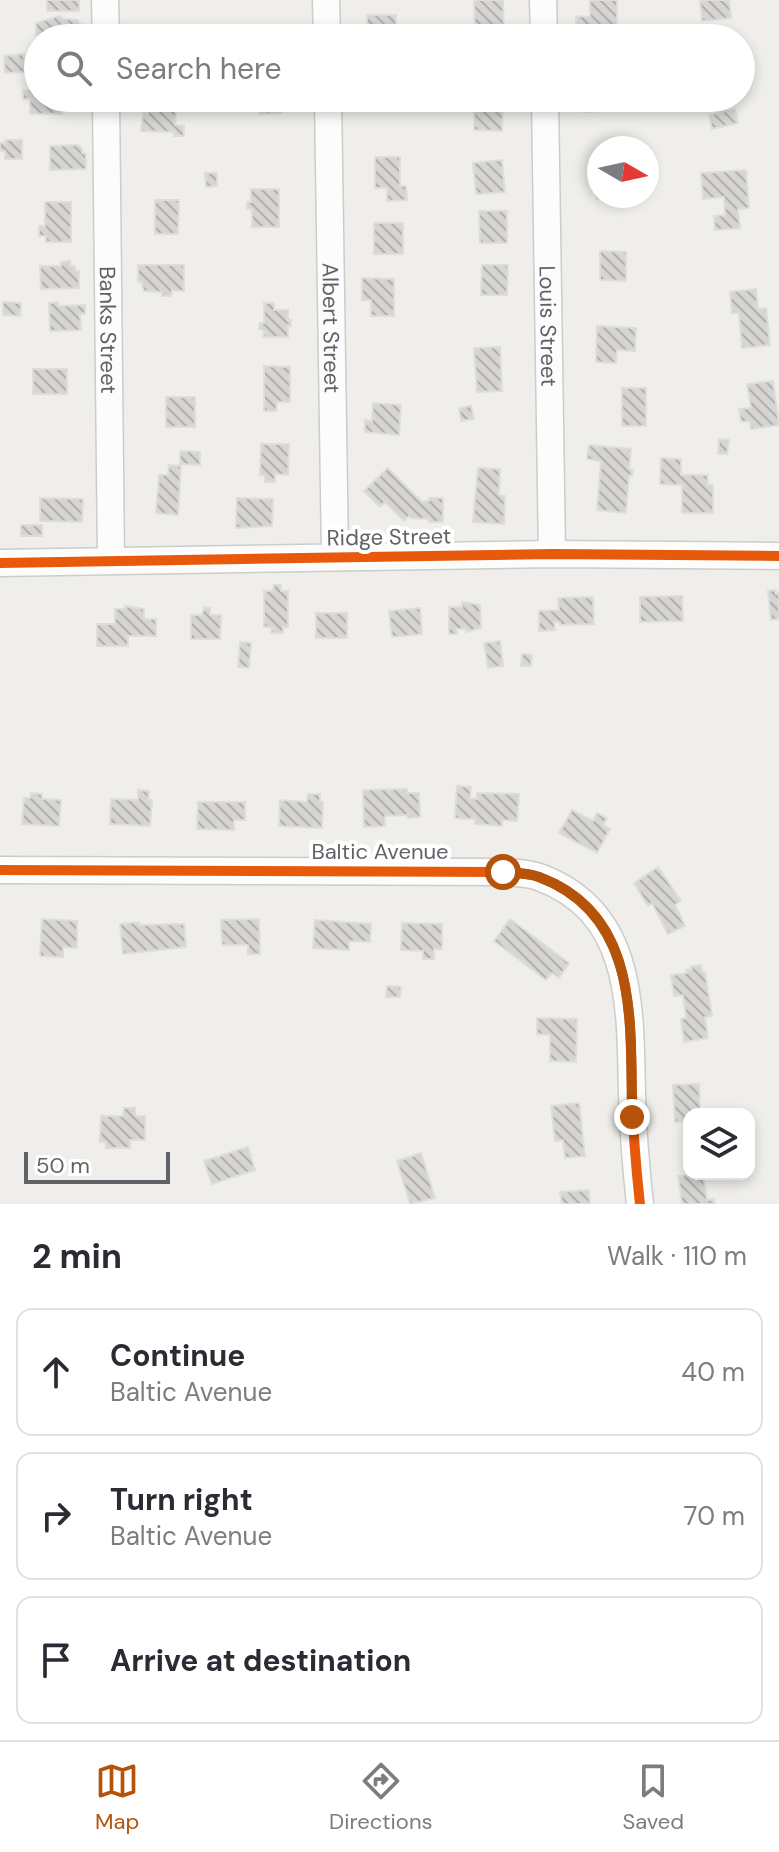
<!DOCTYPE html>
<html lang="en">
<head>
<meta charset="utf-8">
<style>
	body { margin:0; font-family:"DM Sans",sans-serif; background:#f2f2f3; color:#2b2b33 }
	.controls { position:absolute; right:24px; bottom:24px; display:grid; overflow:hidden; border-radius:16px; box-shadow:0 4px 12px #0003 }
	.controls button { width:72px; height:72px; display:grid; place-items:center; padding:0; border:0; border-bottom:2px solid #e1e1e2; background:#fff; color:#2b2b33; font:40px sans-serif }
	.compass { position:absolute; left:587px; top:136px; width:72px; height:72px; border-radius:50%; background:#fff; box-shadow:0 4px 12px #0003; rotate:99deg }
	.scale { position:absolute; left:24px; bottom:20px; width:146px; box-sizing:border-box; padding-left:8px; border:4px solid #5f6368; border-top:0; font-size:22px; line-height:28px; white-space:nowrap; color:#5f6368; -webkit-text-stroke:6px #fff; paint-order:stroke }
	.stop { position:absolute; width:24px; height:24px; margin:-18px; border:6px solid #b45309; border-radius:50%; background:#fff }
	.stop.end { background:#b45309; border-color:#fff; box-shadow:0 2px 8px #0008 }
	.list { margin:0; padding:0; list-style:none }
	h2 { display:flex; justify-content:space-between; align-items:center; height:104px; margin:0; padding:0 32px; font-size:34px }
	h2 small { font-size:26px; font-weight:400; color:#7c7c81 }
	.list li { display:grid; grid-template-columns:52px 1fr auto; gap:24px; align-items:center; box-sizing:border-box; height:128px; margin:0 16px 16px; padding:0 16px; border:2px solid #e1e1e2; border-radius:16px }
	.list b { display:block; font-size:30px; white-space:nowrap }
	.list p { margin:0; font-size:26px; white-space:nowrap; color:#7c7c81 }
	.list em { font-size:26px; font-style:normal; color:#7c7c81 }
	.icon { flex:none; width:44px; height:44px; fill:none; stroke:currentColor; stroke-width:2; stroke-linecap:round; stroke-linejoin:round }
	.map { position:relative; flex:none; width:779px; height:1204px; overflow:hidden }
	.search { position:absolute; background:#fff; box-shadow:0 4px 12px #0003; left:24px; right:24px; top:24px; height:88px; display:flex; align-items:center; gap:20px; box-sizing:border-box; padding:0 28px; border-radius:44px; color:#7c7c81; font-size:30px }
	.sheet { height:536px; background:#fff }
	nav { display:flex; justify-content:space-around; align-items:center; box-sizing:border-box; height:112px; border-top:2px solid #e1e1e2; background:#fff; font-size:22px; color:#7c7c81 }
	nav a { display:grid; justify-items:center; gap:4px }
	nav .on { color:#b45309 }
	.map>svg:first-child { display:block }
	.building { fill:url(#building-back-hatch); stroke:#deddd9; stroke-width:2 }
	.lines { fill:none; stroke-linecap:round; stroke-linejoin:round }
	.minor-casing { stroke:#cbcccc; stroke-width:29 }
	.minor { stroke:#fdfcfc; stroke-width:26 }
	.cycleway-casing { stroke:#fff; stroke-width:15 }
	.cycleway { stroke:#e8590c; stroke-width:10 }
	.route { stroke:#b45309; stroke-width:10 }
	.labels { text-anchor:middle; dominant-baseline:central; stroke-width:8; stroke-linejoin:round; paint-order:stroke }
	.street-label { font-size:22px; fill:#5f6368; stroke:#fff }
</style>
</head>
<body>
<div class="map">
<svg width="779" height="1204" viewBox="0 0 779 1204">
	<defs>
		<pattern id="building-back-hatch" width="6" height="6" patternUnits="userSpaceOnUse" patternTransform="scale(2)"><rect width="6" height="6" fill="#d6d5d3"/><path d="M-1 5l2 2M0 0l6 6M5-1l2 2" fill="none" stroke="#b1b0af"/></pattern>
	</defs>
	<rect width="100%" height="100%" fill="#efeeea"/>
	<path class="building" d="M47 0H79V11H47Z
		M474 0H503L504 38H489V31H475Z
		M590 0H617V31L607 30V38H576V16L590 17Z
		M700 0H729L731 18 702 21Z
		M367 15H396V38H367Z
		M59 16 64 19 77 20 83 27 84 38H42V35H36V23Z
		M150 28 160 31 184 29 185 38H139V32Z
		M248 29H283V38H249Z
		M24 54 25 72 5 73 4 56Z
		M23 90H38V98H62V114H30V99H23Z
		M259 98H281V113L259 114Z
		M369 98H393V111H369Z
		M585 98H627V109L584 112Z
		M711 98H727L729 103 713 107Z
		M474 100 503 101 502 131 474 130Z
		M735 109 738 123 712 129 709 115Z
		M149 110 176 111 175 125 184 126V136H174V132L141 131 143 113H148Z
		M5 140H22V159H5V151H0V143H5Z
		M78 145 82 149V153L86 154V169L50 170V146Z
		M375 157H400V186H406L407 200 387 201V188H375Z
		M594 157H599V196H624V199H597Z
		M502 160 505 192 476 194 473 163Z
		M746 170 749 208 738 209 740 228 715 230 714 216 725 215 724 197 703 199 701 173Z
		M205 173H217V186L206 187Z
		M251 189H279V227H252V209H247V202H251Z
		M155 200H179L178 234H155Z
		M45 202H71V242H46V236H39V226H45Z
		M479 211H507V243H480Z
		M374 223H403V254H374Z
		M600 251 626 252V281L600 280Z
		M70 261V266H75V271H79V288L41 289 40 266H61V262Z
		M138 265H184V291L172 290 171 296H162V292L144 291 141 282H138Z
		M482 265H508L507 295H481Z
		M362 278 394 279V316H371V300H362Z
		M756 289 758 309 766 308 770 345 742 348 739 313H732L730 292Z
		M3 302 21 303 20 316 3 315Z
		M58 302V306L85 305V314H80L81 330 50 331 49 303Z
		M264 303H274V310H288V320H291V326L288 325V337H263L264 330 259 329 260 323H264Z
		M597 326 636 328 635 351 617 350 616 363 596 362Z
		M500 347 502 391 477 392 474 348Z
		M264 366 290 367V402H277L276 411H264Z
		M33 369H67V394H33Z
		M773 381 779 425 751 429 750 421 741 422 739 409 751 408 747 384Z
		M622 388H646V426H622Z
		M166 397H195V427H166Z
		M373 403 401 405 399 435 365 432V420L372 421Z
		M471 406 474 419 461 421 459 408Z
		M719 439 729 440 727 454H718Z
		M261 444H289L288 475 275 474V482H265V475H260Z
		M589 445 631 449 629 469 633 470 632 476 629 475 626 513 597 510 601 461 587 459Z
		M180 451 200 452V465L180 464Z
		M661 458 681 459V475H708L707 485H713V513H682V485L660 484Z
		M169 465 181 466 178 515 156 513 159 475H168Z
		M388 468 422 502 429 501V498H443V522H429V519L411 518 409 516 404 521 385 502 380 507 364 491Z
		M478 468 500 469 499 495 505 496 504 524 473 522Z
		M40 498 83 499 82 522 40 521Z
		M237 498 273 499 272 526 236 528Z
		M21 525H42V536H21Z
		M274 585H281V591H288V627H283V633H271L272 627H264V591H273Z
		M776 590V594L779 593V619L771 620 768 591Z
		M682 596 683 621 640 622V597Z
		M593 597 594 624 560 625V622H554L555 630 539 631V611L559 610 558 598Z
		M462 602 480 605 481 628 466 632V629H456L457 634H449V607H462Z
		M125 606 144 609V619H156V636H128V646H97V624H115V609H126Z
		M204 607 210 608V615H221L220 639H191V615H202Z
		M420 608 422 634 392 637 389 611Z
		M316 613H347V638H316Z
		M500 641 503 666 488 668 484 643Z
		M240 642 251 643 249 668 238 667Z
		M522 654 532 655 531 666H521Z
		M457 786 471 787 470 798 477 799V793L519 794 517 821 502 820V826L475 824V819L455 818Z
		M407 789V793H419L420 817 408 818V815L385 816V826L364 827 363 790Z
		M138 790 149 791 148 800H152L150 826 110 824 111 799 138 800Z
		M31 793 42 794V799L61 800 59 826 22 824 24 798H30Z
		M308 794H320V802H323L322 828 279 826 280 800 307 802Z
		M198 802H245V820H234V830L197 829Z
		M572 810 593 821 597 813 607 818 603 825 610 829 597 853 559 833Z
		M658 867 681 901 675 905 685 926 668 934 652 903 648 906 634 883Z
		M42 919 77 921V948L63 947V957L40 956Z
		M259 919 260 954H248V945H222L221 920Z
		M510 919 569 963 559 978 552 973 546 980 494 941Z
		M315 920 371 924 370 942 349 941V950L313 948Z
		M139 922V925L184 924 186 947 123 954 120 924Z
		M402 923 442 924V949H434V959H423V951L401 950Z
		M701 965 702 972H705L712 1016 705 1017 708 1038 684 1042 681 1019 686 1018 683 995 674 996 671 975 687 973 686 970 692 969 691 966Z
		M387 986 401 987 400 997H386Z
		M537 1018 577 1019 576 1062 550 1061V1035L537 1034Z
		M699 1084 700 1110 707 1109V1114H689V1121L675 1122 673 1085Z
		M579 1103 585 1156 565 1158 563 1140 555 1141 551 1106Z
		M124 1108H135V1116H145V1140H130V1148H106V1142H100L101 1116H123Z
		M248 1147 255 1170 212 1184 204 1161Z
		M421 1153 435 1198 410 1204 397 1161Z
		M703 1174 707 1200 714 1199 715 1204H682L678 1176Z
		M589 1190 590 1204H562L560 1192Z"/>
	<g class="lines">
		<g class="minor-casing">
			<g id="minor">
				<path d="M105 0 106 38"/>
				<path d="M326 0 327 38"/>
				<path d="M543 0 544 38"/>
				<path id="s1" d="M106 98 111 561"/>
				<path id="s2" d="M328 98 335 557"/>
				<path id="s3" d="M545 98 552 554"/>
				<path d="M0 563 552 554 779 556"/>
				<path d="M0 870 503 872C514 873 528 873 539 877 635 912 630 1010 632 1095 633 1131 636 1168 640 1204"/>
			</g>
		</g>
		<use href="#minor" class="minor"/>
		<g class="cycleway-casing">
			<path id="cycleway" d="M0 563 552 554 779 556
				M0 870 503 872C514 873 528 873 539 877 635 912 630 1010 632 1095 633 1131 636 1168 640 1204"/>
		</g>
		<use href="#cycleway" class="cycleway"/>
	</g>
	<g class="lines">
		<path class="route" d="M503 872C514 873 528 873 539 877 642 916 630 1028 632 1117"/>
	</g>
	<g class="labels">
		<g class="street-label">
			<text stroke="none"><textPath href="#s3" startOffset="228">Louis Street</textPath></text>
			<text stroke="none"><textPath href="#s2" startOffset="230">Albert Street</textPath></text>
			<text stroke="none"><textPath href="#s1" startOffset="232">Banks Street</textPath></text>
			<text transform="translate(389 537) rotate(-1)">Ridge Street</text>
			<text x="380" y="851">Baltic Avenue</text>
		</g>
	</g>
</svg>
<div class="controls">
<button><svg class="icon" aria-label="layers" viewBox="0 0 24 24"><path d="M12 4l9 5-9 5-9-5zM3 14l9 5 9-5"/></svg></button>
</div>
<svg class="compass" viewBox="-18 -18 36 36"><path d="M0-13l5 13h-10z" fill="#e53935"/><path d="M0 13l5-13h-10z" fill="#7c7c81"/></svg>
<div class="scale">50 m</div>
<div class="stop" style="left:503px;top:872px"></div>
<div class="stop end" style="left:632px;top:1117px"></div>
<div class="search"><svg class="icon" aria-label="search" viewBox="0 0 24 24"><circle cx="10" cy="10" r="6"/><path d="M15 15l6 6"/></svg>Search here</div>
</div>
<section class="sheet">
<h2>2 min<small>Walk · 110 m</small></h2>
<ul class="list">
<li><svg class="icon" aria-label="ahead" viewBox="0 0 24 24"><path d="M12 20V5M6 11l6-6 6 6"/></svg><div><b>Continue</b><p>Baltic Avenue</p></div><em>40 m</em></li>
<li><svg class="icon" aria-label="right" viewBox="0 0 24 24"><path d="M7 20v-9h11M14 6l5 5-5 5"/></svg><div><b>Turn right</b><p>Baltic Avenue</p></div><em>70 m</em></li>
<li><svg class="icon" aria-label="arrive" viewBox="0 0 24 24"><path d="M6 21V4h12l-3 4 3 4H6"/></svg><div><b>Arrive at destination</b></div></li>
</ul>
</section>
<nav>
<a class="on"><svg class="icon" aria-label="map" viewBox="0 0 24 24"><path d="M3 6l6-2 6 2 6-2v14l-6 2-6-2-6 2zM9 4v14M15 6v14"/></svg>Map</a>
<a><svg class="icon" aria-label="directions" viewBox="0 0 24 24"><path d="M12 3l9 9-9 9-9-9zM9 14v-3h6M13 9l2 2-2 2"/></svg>Directions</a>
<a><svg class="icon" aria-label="saved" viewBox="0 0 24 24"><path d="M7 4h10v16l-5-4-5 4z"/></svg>Saved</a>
</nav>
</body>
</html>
